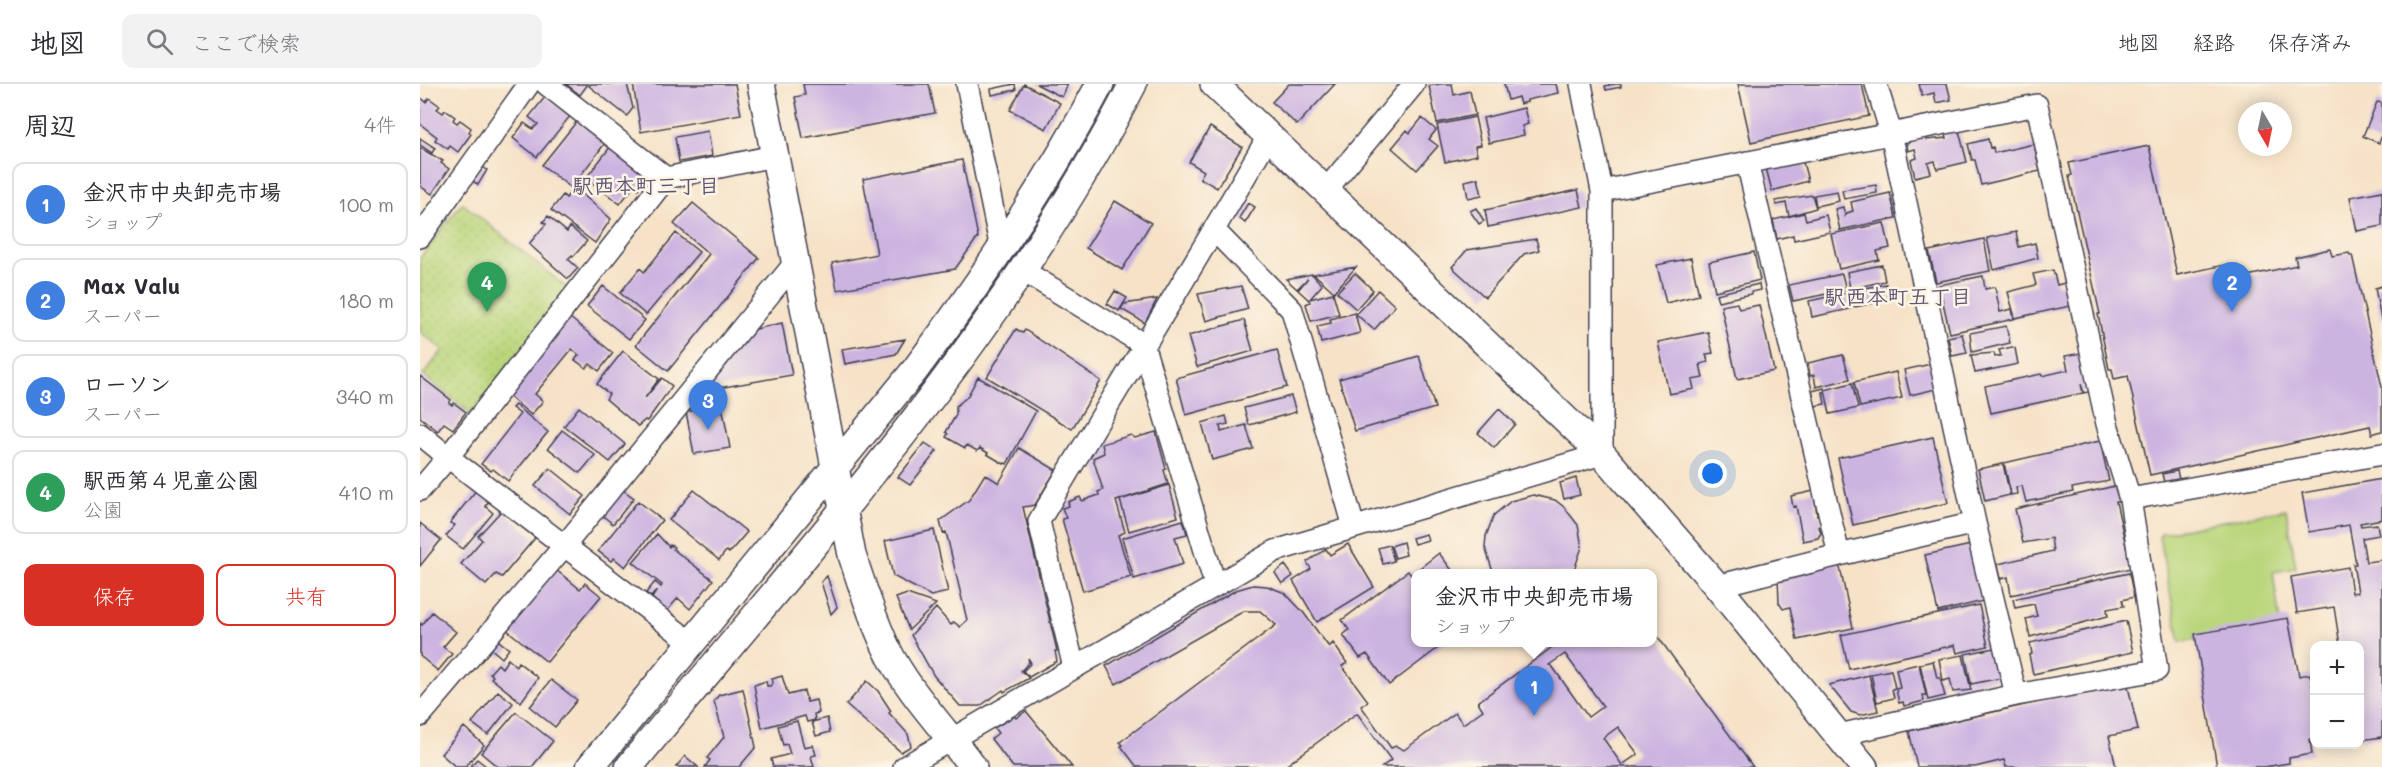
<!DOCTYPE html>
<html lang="ja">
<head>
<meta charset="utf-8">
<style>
	body { margin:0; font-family:Mali,"Klee One",sans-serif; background:#f2f2f3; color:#2b2b33 }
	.controls { position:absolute; right:18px; bottom:18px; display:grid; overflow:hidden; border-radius:12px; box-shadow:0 3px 15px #0003 }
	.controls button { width:54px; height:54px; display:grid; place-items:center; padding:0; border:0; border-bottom:2px solid #e1e1e2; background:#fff; color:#2b2b33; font:30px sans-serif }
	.compass { position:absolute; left:1818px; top:18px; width:54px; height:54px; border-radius:50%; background:#fff; box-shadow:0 3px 15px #0003; rotate:171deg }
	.you { position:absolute; left:1293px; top:390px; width:21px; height:21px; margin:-15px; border:4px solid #fff; border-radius:50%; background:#1a73e8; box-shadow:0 0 0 9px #1a73e833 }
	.badge { display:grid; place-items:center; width:39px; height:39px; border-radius:50%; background:#d93025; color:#fff; font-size:20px; font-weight:700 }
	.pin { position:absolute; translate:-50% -50px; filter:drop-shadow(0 2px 3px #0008) }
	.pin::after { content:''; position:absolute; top:32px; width:21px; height:18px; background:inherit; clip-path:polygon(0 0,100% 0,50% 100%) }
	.popup { position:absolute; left:991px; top:485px; width:246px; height:78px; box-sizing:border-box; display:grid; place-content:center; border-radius:12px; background:#fff; filter:drop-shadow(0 2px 4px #0005); font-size:20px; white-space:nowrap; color:#7c7c81 }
	.popup b { font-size:22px; color:#2b2b33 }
	.popup::after { content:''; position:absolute; left:50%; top:100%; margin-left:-12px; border:12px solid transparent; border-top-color:#fff }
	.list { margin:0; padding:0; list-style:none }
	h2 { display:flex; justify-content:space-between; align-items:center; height:78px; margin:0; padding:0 24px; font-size:26px }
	h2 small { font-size:20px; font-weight:400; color:#7c7c81 }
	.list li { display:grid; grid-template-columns:39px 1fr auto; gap:18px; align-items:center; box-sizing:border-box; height:84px; margin:0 12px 12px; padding:0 12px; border:2px solid #e1e1e2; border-radius:12px }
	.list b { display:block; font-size:22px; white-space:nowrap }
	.list p { margin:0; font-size:20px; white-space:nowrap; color:#7c7c81 }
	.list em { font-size:20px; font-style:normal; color:#7c7c81 }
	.actions { display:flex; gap:12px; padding:18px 24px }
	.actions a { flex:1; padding:14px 0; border:2px solid #d93025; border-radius:12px; text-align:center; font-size:21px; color:#d93025 }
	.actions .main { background:#d93025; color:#fff }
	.icon { flex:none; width:33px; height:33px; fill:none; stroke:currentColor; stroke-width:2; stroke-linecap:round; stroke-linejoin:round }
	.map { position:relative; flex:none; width:1962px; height:683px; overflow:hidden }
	header { display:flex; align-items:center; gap:36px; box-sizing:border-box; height:84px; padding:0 30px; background:#fff; border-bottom:2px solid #e1e1e2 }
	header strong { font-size:28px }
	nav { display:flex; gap:33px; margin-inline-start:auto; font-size:21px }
	.search { width:420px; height:54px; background:#f2f2f3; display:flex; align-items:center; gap:15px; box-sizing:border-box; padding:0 21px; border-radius:12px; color:#7c7c81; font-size:22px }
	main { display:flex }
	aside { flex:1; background:#fff }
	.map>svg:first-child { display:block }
	.grass { fill:url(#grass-dots); stroke:#6e7c5c; stroke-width:1.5 }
	.pitch { fill:#bad67c; stroke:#6e7c5c; stroke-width:1.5 }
	.building { fill:#ccb4e1; fill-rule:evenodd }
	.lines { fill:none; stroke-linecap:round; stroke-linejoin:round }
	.minor-casing { stroke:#423f50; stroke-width:24 }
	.tertiary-casing { stroke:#423f50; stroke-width:30 }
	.minor { stroke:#fff; stroke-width:21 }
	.tertiary { stroke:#fff; stroke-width:27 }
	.labels { text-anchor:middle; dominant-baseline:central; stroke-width:5; stroke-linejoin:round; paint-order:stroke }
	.neighbourhood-label { font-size:21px; font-weight:bold; fill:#5e5575; stroke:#fcf5e5 }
</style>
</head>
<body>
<header>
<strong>地図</strong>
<div class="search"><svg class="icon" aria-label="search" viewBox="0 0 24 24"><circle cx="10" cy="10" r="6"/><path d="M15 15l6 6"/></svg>ここで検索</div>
<nav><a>地図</a><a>経路</a><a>保存済み</a></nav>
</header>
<main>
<aside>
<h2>周辺<small>4件</small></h2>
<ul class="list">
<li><span class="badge" style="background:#3f7fe0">1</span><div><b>金沢市中央卸売市場</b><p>ショップ</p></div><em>100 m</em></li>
<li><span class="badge" style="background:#3f7fe0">2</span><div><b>Max Valu</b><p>スーパー</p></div><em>180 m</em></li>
<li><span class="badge" style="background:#3f7fe0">3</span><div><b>ローソン</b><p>スーパー</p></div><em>340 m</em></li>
<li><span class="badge" style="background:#2e9e5b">4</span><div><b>駅西第４児童公園</b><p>公園</p></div><em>410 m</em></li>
</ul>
<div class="actions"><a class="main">保存</a><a>共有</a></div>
</aside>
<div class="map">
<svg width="1962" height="683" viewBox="0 0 1962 683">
	<defs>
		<pattern id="grass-dots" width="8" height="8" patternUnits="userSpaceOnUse" patternTransform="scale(1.5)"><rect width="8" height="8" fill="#bad67c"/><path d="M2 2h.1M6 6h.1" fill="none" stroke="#a0b76c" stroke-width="1.8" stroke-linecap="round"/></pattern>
	</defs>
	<rect width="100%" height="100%" fill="#fcf5e5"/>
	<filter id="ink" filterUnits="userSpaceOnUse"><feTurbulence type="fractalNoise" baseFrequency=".0167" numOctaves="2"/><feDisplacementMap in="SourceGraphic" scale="12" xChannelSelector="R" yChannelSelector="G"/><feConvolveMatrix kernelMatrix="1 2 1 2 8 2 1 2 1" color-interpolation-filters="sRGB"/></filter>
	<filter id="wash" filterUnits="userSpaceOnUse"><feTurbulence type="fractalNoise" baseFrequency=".008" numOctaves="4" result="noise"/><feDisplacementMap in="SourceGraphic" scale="24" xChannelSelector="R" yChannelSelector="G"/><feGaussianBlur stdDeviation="1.35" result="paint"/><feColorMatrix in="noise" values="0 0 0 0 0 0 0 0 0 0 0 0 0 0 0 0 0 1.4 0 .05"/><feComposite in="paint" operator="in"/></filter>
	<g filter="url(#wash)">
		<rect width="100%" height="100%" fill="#f6e2c7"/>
		<path class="grass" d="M42 119 151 207 51 330 3 291 23 266 0 248V174Z"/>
		<path class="pitch" d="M1866 425 1876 484 1853 488 1860 539 1760 558 1739 453 1742 449Z"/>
		<g id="blocks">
			<path class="building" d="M146 0H168L160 11Z
				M171 0H207L213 24 207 32 169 2Z
				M213 0H315L321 30 221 48Z
				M383 0H509L515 29 383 54 375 13 385 11Z
				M595 0 596 6 572 11 571 5Z
				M604 0 640 19 626 45 590 26Z
				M616 0H648L642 13Z
				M869 0H915L877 41 852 18Z
				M1020 0H1032L1034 11 1050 7 1055 31 1017 39 1009 2Z
				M1084 0H1136L1138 9 1107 16V18L1100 20 1098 13 1088 16Z
				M1194 0H1201V3L1186 6 1185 2Z
				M1318 0H1442L1449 32 1331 58Z
				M1499 0H1527L1531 16 1516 19 1514 9 1502 12Z
				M0 13 6 18 9 14 20 22 17 25 23 29 25 26 35 33 33 36 37 39 40 36 51 44 49 48 51 50 38 68 30 62 28 65 15 56 17 53 0 40Z
				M125 13 151 31 117 73 93 54 104 39 113 45 118 40 109 33Z
				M1957 18 1962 19V51L1959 59 1943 52Z
				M1104 24 1108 40 1102 42 1104 51 1069 59 1063 34Z
				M1055 33 1061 61 1055 62 1057 71 1025 78 1017 41Z
				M1002 34 1016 46 1009 55 1018 62 997 86 972 64 987 46 990 49Z
				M157 37 186 58 151 104 122 81Z
				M790 43 822 63 797 104 780 94 784 87 769 78Z
				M1538 43 1547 78 1517 85 1515 77 1508 79 1511 89 1495 93 1491 76 1497 74 1495 65 1488 67 1486 56 1505 51 1506 56 1527 54 1525 46Z
				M288 47 292 72 259 78 255 53Z
				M0 54 15 64 12 69 0 61Z
				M1568 55 1570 64 1573 63 1574 69 1614 60 1620 87 1561 101 1555 76H1552L1548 60Z
				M191 62 228 91 218 105 214 102 200 120 166 94Z
				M1729 62 1757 191 1804 181 1809 196 1877 181 1875 173 1910 165 1912 172 1929 169 1930 171H1932L1962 303V347L1952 350 1950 342 1730 391 1708 292 1694 295 1692 285H1689L1678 230H1680L1649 92 1652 91 1649 79Z
				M0 64 23 77 21 79 29 85 12 110 0 102Z
				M1381 71 1388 97 1352 107 1345 80Z
				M542 76 558 153 535 185 417 206 412 179 457 170 443 95Z
				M60 81 67 86 58 101 50 95Z
				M1058 94 1062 111 1048 114 1045 97Z
				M1456 101 1457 109 1424 115 1422 106Z
				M154 103 191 135 175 159 131 126 143 111 146 114Z
				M1158 106 1162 123 1068 143 1065 126Z
				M1417 107 1419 117 1396 122 1394 111Z
				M1962 107V142L1937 147 1930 113Z
				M1470 109 1476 134 1420 146 1415 125 1423 123 1425 132 1427 129 1433 127 1431 118Z
				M1392 111 1396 124 1369 132 1366 119 1357 121 1355 117Z
				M695 117 731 139 702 186 666 164Z
				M273 119 339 174 248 287 216 261 289 170 254 140Z
				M828 119 835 123 825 139 819 134Z
				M1056 124 1064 137 1059 140 1050 127Z
				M1384 129 1386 136 1406 131 1410 148 1374 156 1373 151 1357 155 1353 136Z
				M128 132 147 148 150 143 167 157 153 173 152 171 148 175 158 184 148 195 109 160 126 140 123 138Z
				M1464 139 1470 164 1457 167 1459 176 1419 185 1411 150Z
				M1596 148 1599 163 1615 159 1618 174 1574 186 1567 154Z
				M256 149 279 168 226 231 200 209 220 184 224 188Z
				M1116 155 1119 166 1104 170 1065 213 1032 183 1047 166Z
				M1564 155 1570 187 1516 198 1509 167Z
				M1334 168 1340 196 1295 207 1289 178Z
				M1271 174 1279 211 1246 219 1237 181Z
				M1462 181 1465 197 1430 205 1427 188Z
				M936 183 914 208 894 190Z
				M1633 186 1637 201 1649 198 1655 221 1595 234 1588 208 1616 201 1613 190Z
				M935 189 953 206 936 225 917 208Z
				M892 190 902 201 890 215 913 209 919 230 891 237 886 220 890 218 889 216 878 206 888 194 877 205 866 195Z
				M1422 190 1426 206 1373 217 1369 201Z
				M1563 192 1565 205 1575 203 1580 228 1592 225 1594 235 1530 249 1519 201Z
				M1339 200 1340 206 1331 208V210L1298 217 1296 210Z
				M1466 200 1469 216 1434 223 1430 207Z
				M183 202 225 236 209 255 167 222Z
				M821 202 828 225 786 237 778 210Z
				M1962 202V236H1961L1955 204Z
				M958 206 975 222 954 246 936 230Z
				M695 207 707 214 699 227 687 220Z
				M1427 209 1430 225 1392 233 1389 217Z
				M737 215 725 239 701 225 704 220Z
				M1317 219 1319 225 1339 221 1354 287 1317 295 1301 222Z
				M935 229 940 249 901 259 897 242 911 239 910 235Z
				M149 233 193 269 179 287 170 280 166 284 155 276 159 271 152 265 115 310 123 317 111 331 86 310Z
				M824 236 833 267 777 283 768 252Z
				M362 239 372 291 276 308 328 247Z
				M1586 242 1590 259 1552 268 1550 249Z
				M596 245 603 249 605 246 681 297 652 345 567 293Z
				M1288 248 1293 269 1286 270 1288 278 1280 280 1283 294 1272 296 1274 305 1249 310 1238 258Z
				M1542 250 1547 269 1532 272 1528 253Z
				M485 255 476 270 425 280 422 265Z
				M1592 263 1595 264 1598 280 1555 289 1551 271 1574 269 1575 273 1581 272 1579 266Z
				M857 266 867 303 766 331 756 294Z
				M203 267 239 295 225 314 242 294 252 302 227 337 225 336 218 342 186 315 189 310 177 300Z
				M1661 269 1674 307 1664 309 1661 300 1663 309 1571 329 1565 302 1621 290 1622 292 1648 286 1645 272Z
				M1423 271 1430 295 1396 303 1394 291 1390 292 1388 279Z
				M999 272 1015 324 935 347 919 295Z
				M1511 280 1516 305 1490 311 1484 286Z
				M1476 288 1482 314 1440 323 1434 298Z
				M0 292 31 316 29 319 32 321 34 319 46 328 33 345 24 339 18 347 0 333Z
				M558 293 616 327 587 380 585 379 584 380 567 370 568 369 560 364 557 367 547 361 545 364 526 353 528 350 526 348 536 331V322L547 313Z
				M1432 299 1438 324 1410 330 1405 306Z
				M1404 304 1405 308H1403L1405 320 1395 322 1392 307Z
				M871 312 876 328 829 341 824 324Z
				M95 321 128 348 88 397 73 385 71 387 61 380 100 330 92 324Z
				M302 322 310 364 274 370 266 328Z
				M159 323 205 360 190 378 144 342Z
				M1079 325 1095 340 1074 364 1058 349Z
				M806 332 808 340 800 342 801 348 826 341 833 365 792 376 782 339Z
				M142 346 175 371 160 389 128 364Z
				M736 348 746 385 744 386 748 400 696 417 705 448 698 451 711 493 663 507 642 435 646 434 642 424 649 422 648 418 660 413 662 417 679 411 678 408 683 406 673 374 684 369 682 360 711 351 715 354Z
				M1513 353 1528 419 1433 441 1418 374Z
				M1680 357 1689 397 1652 404 1653 408 1606 418 1602 402 1596 403 1597 410 1591 411 1584 379Z
				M505 359 517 367 490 401 478 393Z
				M599 364 636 386 615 421 603 423 637 567H635L637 577 609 593 603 587 611 579 608 574 609 578 601 587 609 594 584 608 583 606 560 622H540L514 592 491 551 516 524 531 541 534 538 540 543 547 536 526 448 523 449 520 437 549 416 565 390 579 399Z
				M1583 380 1590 411 1565 417 1558 385Z
				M130 384 165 412 150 430 115 402Z
				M1757 387 1759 395 1744 398 1742 390Z
				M1156 394 1160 411 1144 415 1140 399Z
				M1962 395V435L1940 439 1941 442 1957 440 1959 451 1942 454 1946 478 1962 476V653L1941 656 1940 561H1920L1914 523 1877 529 1871 493 1928 483 1932 509 1938 508 1933 480H1936L1929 441 1889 448 1882 409Z
				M749 401 758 433 709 447 700 416Z
				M1695 402 1699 418H1696L1711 484 1591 511 1588 493 1581 495 1578 480 1633 467 1631 454 1603 459 1595 425Z
				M199 403 214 414 193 440 178 428Z
				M57 405 70 416 65 422 73 429 43 465 26 452 35 441 30 439Z
				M274 406 327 448 309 469 306 467 299 476 249 436Z
				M1394 407 1397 431H1400L1402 442 1399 443 1401 449 1398 454 1383 457 1376 422 1373 423 1371 412Z
				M1113 411 1135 416 1144 423 1158 441 1162 463 1153 489H1076L1072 485 1065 463 1066 452 1074 431 1091 417Z
				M218 417 242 436 205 483 194 474 191 477 178 467Z
				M82 426 115 454 82 493 76 490 66 501 41 480 62 456 58 452Z
				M763 436 767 450 755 453 763 480 714 495 702 454Z
				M0 439 21 456 0 482Z
				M514 446 528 508 511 512 473 492 465 457Z
				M237 450 249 463 250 461 254 463 253 465 293 496 270 525 258 514 247 527 232 514 237 506 231 513 226 509 235 498 241 503 242 501 213 478Z
				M1006 450 1008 456 994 460 992 454Z
				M983 458 986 471 975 474 971 462Z
				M928 460 954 503 897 538 873 497 891 485 887 478 906 465 910 471Z
				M969 461 974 477 963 480 958 464Z
				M1551 461 1563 517 1518 528 1505 471Z
				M1019 469 1034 489 996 490V558H1026L969 601 947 570 940 574 923 551 929 546 922 536 988 487 991 491Z
				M1419 479 1433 544 1377 556 1370 523 1363 525 1359 519 1358 492Z
				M865 481 873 492 862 500 855 489Z
				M136 486 160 505 165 499 181 512 127 578 87 546Z
				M1709 489 1714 513 1702 516 1704 522 1687 525 1688 532 1610 553 1606 535 1617 532 1614 520 1595 524 1593 515Z
				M407 492 417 523 411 530 401 498Z
				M833 501 847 502 865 509 883 528 909 563 913 559 927 579 922 582 948 617 941 622 971 664 976 662 984 666 1035 629 1043 640 1063 626 1058 618 1139 558H1146L1149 563 1156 558H1232L1233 546 1333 683H962L971 676 937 629 864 683H717L701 662 703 661 700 658 856 541 840 527H824L696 600 686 582 816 506ZM1145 570 1183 622 1168 633 1132 582 1129 581ZM1198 643 1218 670 1202 681 1183 654Z
				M487 510 516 520 489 546 476 514Z
				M1559 521 1568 562 1537 569 1535 561 1429 585 1421 551Z
				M12 528 36 548 23 563 32 570 18 587 0 572V539L2 541Z
				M1868 534 1879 592 1890 590 1894 610V654L1890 655 1892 670 1869 674V679L1844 683H1797L1775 550Z
				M1706 537 1713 568 1613 590 1609 571 1612 570 1610 559Z
				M75 554 89 565 82 574 68 562Z
				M1574 564 1581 594 1551 600 1545 570Z
				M1543 571 1551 606 1533 608 1530 595 1523 597 1519 575Z
				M88 575 96 582 98 578 118 594 101 618 71 594 73 592 70 589 78 580 82 584Z
				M1513 577 1517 594H1520L1525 612 1508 616 1500 580Z
				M1499 580 1506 611H1503L1504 617 1484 622 1483 618 1479 619 1476 605 1480 604 1476 585Z
				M1471 586 1475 604 1472 605 1474 614 1457 618 1451 590Z
				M1449 591 1458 627 1440 631 1431 628 1409 601Z
				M362 592 368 611 384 607 387 618 396 616 399 629 394 630 395 636 387 638 385 632 342 644 334 601 346 597 347 602H350L353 599 352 595Z
				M131 596 157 616 135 643 110 623Z
				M447 597 458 607 471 627 469 629 488 650 491 662 481 668 426 621Z
				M1707 598 1718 646 1689 652 1696 683H1586L1584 676 1555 683H1497L1489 647Z
				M323 605 336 663 319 683H285L290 676 287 674 304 653 294 617 299 611Z
				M78 607 93 619 68 651 52 639Z
				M606 627 652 683H593L571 655 578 649 574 644 594 632 596 634Z
				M96 628 133 657 112 683H78L61 669Z
				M407 634 410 648 396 652 392 638Z
				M377 637 384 663 393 661 396 671 391 672 394 683H353L351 675 370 670 367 660 363 661 358 642Z
				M44 643 64 661 45 683H36L21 670Z
				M265 672 278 683H256Z
				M57 675 67 683H50Z"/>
		</g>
	</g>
	<g filter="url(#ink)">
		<use href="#blocks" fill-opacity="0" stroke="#423f50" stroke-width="1.5"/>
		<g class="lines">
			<g class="minor-casing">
				<path id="minor" d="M126 0 246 94
					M547 0 581 165
					M1456 0 1471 49 1555 439 1596 611
					M1327 78 1419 471 1555 439
					M906 106 994 0
					M1182 107 1617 21 1687 340 1710 415 1737 586 1596 611 1419 651
					M795 147 872 226 934 443
					M0 153 109 0
					M602 186 723 260 795 500
					M0 350 28 373 272 559
					M0 406 28 373 246 94 354 72
					M1710 415 1962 370
					M1297 502 1419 471
					M654 584 619 437C695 308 775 181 849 51
					M0 632 145 461 375 179
					M484 683 855 467 1182 370V107L1161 0"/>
			</g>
			<g class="tertiary-casing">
				<path id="tertiary" d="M341 0 432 471C442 502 452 533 466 563 485 604 525 646 553 683
					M794 0 1182 370 1297 502 1444 683
					M170 683 495 286C563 195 627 101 680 0
					M209 683C389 465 583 253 713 0"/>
			</g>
			<use href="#minor" class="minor"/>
			<use href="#tertiary" class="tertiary"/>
		</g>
	</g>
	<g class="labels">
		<g class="neighbourhood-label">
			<text x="226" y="100">駅西本町三丁目</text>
			<text x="1478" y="211">駅西本町五丁目</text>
		</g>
	</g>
</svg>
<div class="controls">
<button>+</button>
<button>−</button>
</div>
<svg class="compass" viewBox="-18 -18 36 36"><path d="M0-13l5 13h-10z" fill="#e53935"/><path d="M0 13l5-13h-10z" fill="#7c7c81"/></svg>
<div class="you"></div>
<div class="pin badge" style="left:1114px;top:632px;background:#3f7fe0">1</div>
<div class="popup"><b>金沢市中央卸売市場</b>ショップ</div>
<div class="pin badge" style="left:1812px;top:228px;background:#3f7fe0">2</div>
<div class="pin badge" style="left:288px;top:346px;background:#3f7fe0">3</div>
<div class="pin badge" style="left:67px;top:228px;background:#2e9e5b">4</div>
</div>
</main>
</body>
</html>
